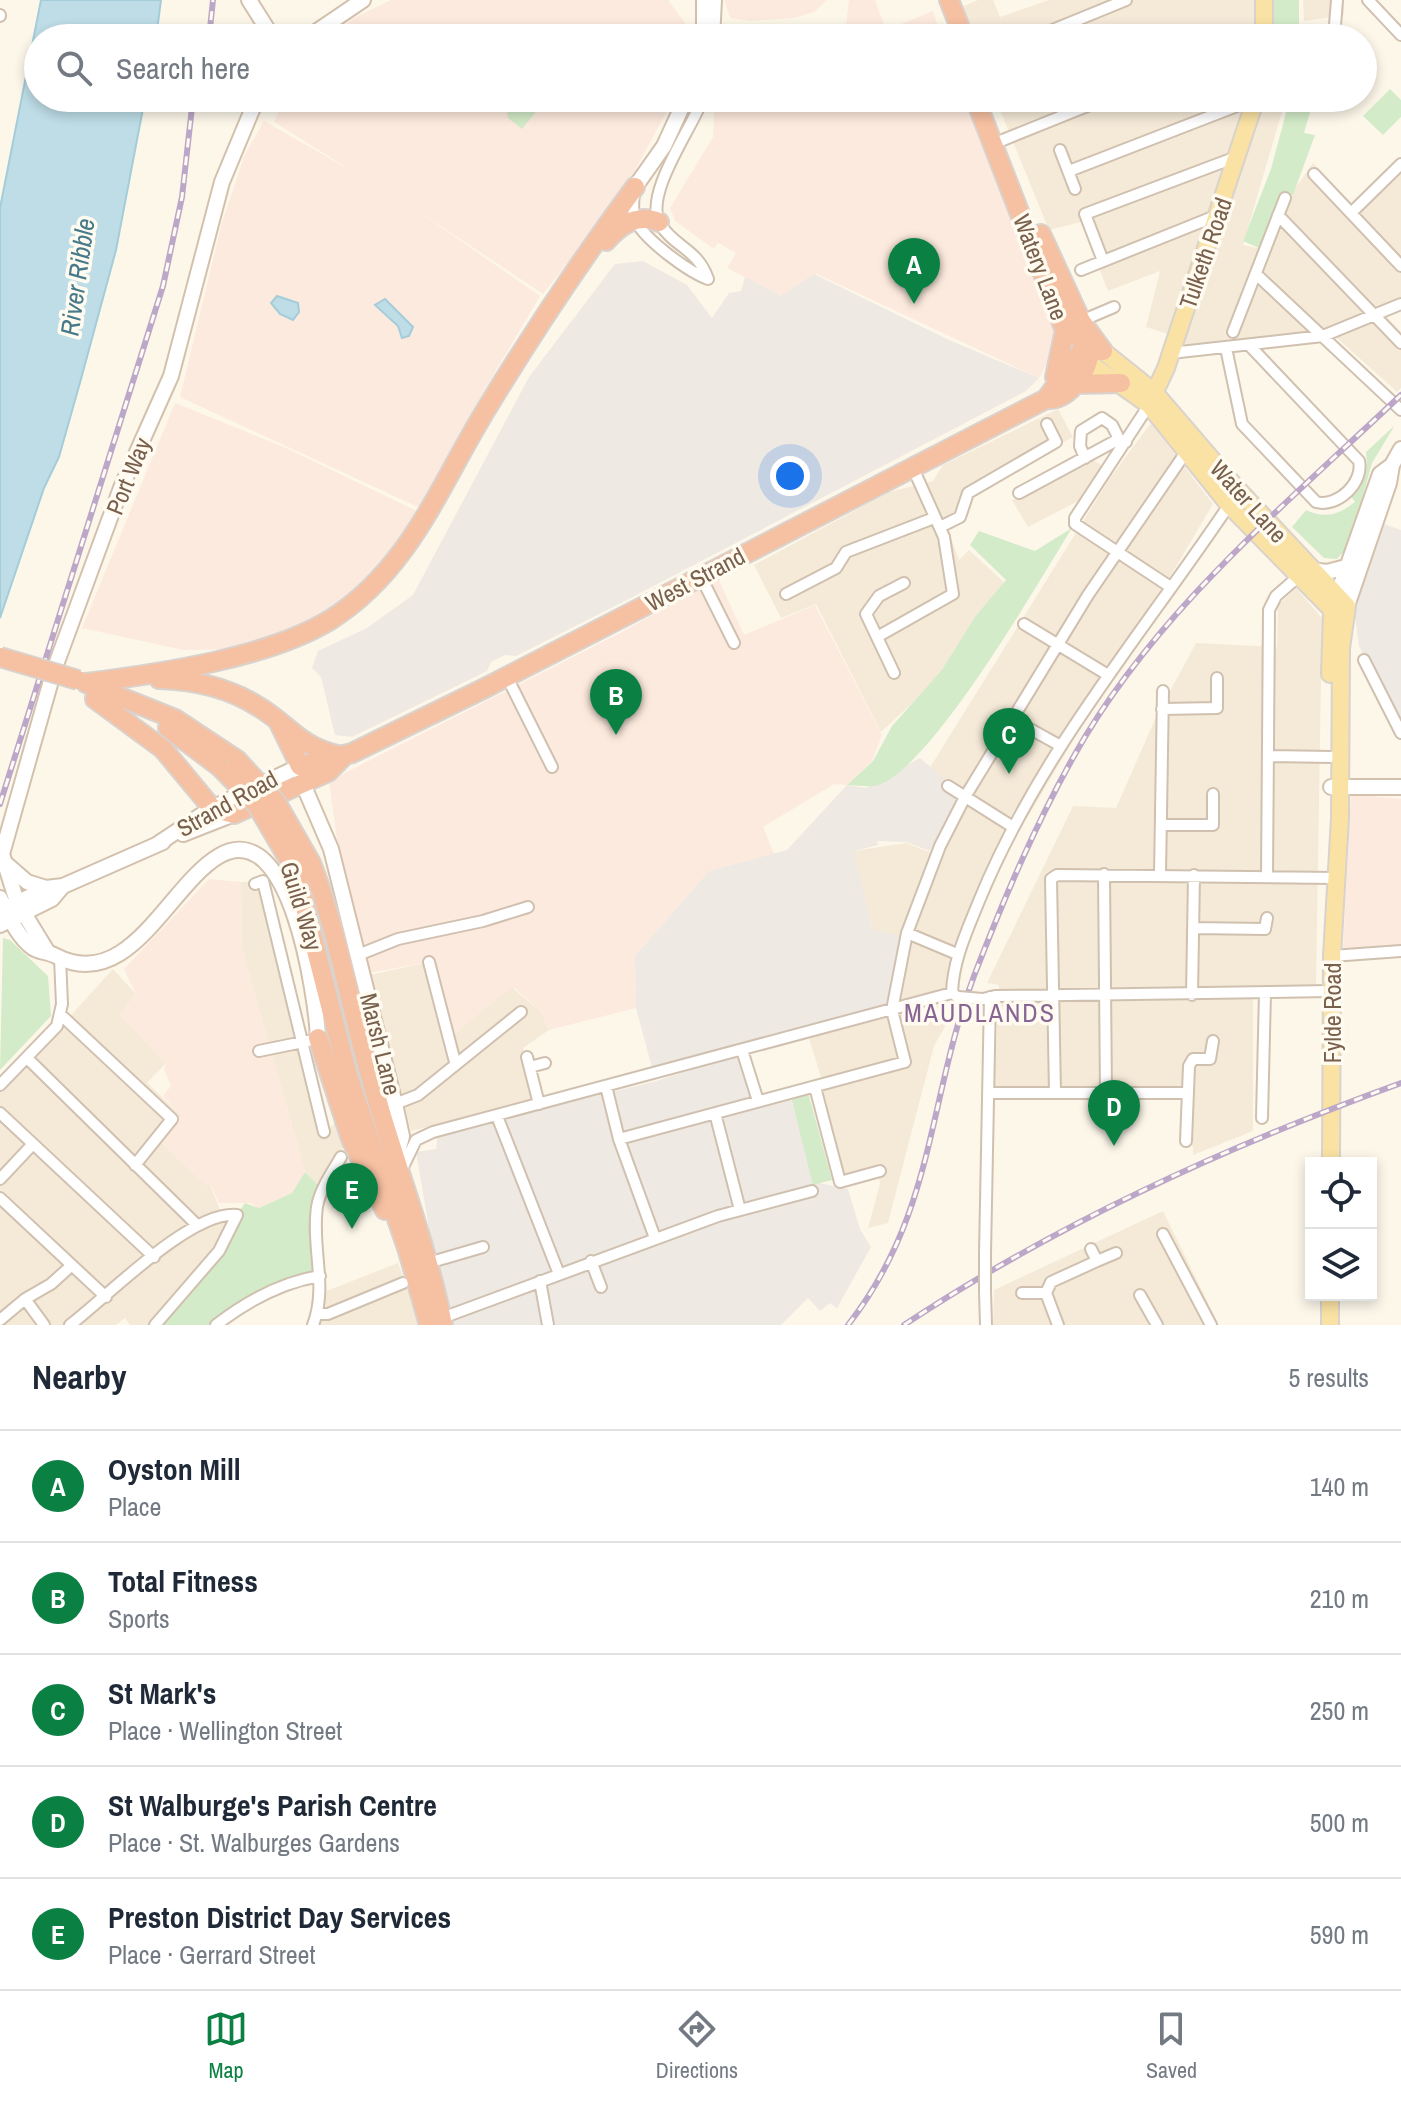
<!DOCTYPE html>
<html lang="en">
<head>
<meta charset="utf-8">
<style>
	body { margin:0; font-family:"Archivo Narrow",sans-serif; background:#f2f2f3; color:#1f2937 }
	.controls { position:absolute; right:24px; bottom:24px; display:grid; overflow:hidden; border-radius:0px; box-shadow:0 4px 12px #0003 }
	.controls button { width:72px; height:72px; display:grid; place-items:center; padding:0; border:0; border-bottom:2px solid #e0e1e3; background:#fff; color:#1f2937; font:40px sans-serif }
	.you { position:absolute; left:790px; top:476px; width:28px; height:28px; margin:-20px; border:6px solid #fff; border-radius:50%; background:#1a73e8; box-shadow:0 0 0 12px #1a73e833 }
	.badge { display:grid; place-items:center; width:52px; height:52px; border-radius:50%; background:#0b8043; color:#fff; font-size:26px; font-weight:700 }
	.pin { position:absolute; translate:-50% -66px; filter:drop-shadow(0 2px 4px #0008) }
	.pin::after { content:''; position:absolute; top:42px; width:28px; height:24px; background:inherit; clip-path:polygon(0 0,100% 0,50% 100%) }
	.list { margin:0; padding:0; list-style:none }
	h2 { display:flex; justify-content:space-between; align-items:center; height:104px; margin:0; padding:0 32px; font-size:34px }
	h2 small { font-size:26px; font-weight:400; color:#747a83 }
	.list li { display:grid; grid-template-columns:52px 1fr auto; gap:24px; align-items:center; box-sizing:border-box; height:112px; padding:0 32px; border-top:2px solid #e0e1e3 }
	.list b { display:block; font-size:30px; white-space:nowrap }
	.list p { margin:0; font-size:26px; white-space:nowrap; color:#747a83 }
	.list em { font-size:26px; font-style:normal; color:#747a83 }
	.icon { flex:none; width:44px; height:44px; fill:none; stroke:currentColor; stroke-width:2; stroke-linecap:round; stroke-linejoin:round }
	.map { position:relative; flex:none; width:1401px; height:1325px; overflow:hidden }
	.search { position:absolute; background:#fff; box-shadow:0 4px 12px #0003; left:24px; right:24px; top:24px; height:88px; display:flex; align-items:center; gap:20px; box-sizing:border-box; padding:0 28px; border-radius:44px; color:#747a83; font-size:30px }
	.sheet { height:664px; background:#fff }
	nav { display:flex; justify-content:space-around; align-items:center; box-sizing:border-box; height:112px; border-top:2px solid #e0e1e3; background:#fff; font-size:22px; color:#747a83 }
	nav a { display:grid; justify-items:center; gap:4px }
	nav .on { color:#0b8043 }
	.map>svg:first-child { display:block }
	.residential { fill:#f5ead8 }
	.commercial { fill:#fdeade }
	.industrial { fill:#eee9e3 }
	.green { fill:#d3ebc8 }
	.water { fill:#bedde7; stroke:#a4ccd9; stroke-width:2 }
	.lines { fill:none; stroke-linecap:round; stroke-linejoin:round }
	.street-casing { stroke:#d0c0af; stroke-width:14 }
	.secondary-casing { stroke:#d3c1ad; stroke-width:18 }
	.primary-casing { stroke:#d9d2cd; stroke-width:20 }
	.highway-casing { stroke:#d9d2cd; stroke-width:22 }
	.street { stroke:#fff; stroke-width:10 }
	.secondary { stroke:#fff; stroke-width:14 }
	.primary { stroke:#fae2a4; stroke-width:16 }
	.highway { stroke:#f6c0a2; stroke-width:18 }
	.rail-casing { stroke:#bca7c8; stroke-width:6 }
	.rail { stroke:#fffbf1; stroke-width:3; stroke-dasharray:9; stroke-linecap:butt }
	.street-bridge-casing { stroke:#d0c0af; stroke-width:14; stroke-linecap:butt }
	.highway-bridge-casing { stroke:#d9d2cd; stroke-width:22; stroke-linecap:butt }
	.street-bridge { stroke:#fff; stroke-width:10 }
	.highway-bridge { stroke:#f6c0a2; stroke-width:18 }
	.labels { text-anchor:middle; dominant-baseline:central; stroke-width:7; stroke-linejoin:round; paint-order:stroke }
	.street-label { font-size:24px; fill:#79604c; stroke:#fffbf1 }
	.water-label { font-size:26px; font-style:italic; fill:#467a8b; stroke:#fffbf1 }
	.neighbourhood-label { font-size:26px; letter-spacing:2px; fill:#896594; stroke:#fffbf1 }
</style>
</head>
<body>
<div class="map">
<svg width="1401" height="1325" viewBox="0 0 1401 1325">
	<rect width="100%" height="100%" fill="#fdf7ea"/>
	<path class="residential" d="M978 0H993L1000 17 1049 0H1255L1256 29 1255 38H972L961 7Z
		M1303 0H1344V15L1304 21Z
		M995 98H1246L1232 162 1200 241 1168 334 1146 327 1160 271 1108 291 1081 222 1049 230Z
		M1262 98H1286L1243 245 1267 250 1284 204 1313 163 1354 205 1401 160V311L1387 317 1401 332V388L1397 392 1327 329 1233 344 1182 345Z
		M1058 409 1073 437 974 491 961 510 944 519 959 560 969 550 1007 585 951 667 881 732 816 604 781 618 754 565 889 492 933 481 943 465Z
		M1151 423 1213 504 1007 852 948 989 897 1002 872 929 853 851 906 843 932 853 960 792 929 769 1110 478Z
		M1093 460 1103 466 1084 498 1028 527 1012 500Z
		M1296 588 1322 618 1316 987 1253 988V1131L1193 1155V1146L1183 1145 1185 1092 994 1090 999 985 987 983 1073 806 1116 808 1156 717 1196 643 1277 647 1278 605Z
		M241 882H261L322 1137 337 1120 347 1141 320 1187 305 1172 242 949Z
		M429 962 499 995 513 988 541 1012 549 1030 523 1048 536 1101 411 1131 370 975Z
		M113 969 136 994 120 1015 166 1063 147 1083 182 1116 223 1217H235L229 1232 152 1325H130L125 1318 116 1325H0V1093Z
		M945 1002 951 1016 934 1046 888 1223 868 1228 880 1184 877 1167 834 1178 811 1092 824 1087 809 1038Z
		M1163 1211 1219 1325H993L994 1290Z
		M398 1263 422 1325H317L324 1292Z"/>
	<path class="commercial" d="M391 0H668L695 36 328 38 354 18Z
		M724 0H827L814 12 794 18 751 21 730 18Z
		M849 0H875L886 30 933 11 939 29 936 38H725L826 30 846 25Z
		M285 98H674L620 198 543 294 415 209 540 296 461 430 420 508 180 397 222 222 245 154 264 121 352 171 274 122Z
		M715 98H916L928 106 930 98H966L1060 339 1039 378 817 274 781 296 727 268 736 253 718 243 714 249 675 221 670 208 713 137Z
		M175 403 286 448 421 513 364 583 296 630 242 649 183 650 82 628Z
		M718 578 744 635 815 605 882 735 872 761 847 785 834 784 763 827 774 854 709 871 635 956 636 1008 549 1030 541 1012 515 988 504 993 449 1039 429 962 364 974 347 914 329 781 622 632Z
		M1351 794 1401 799V950H1343Z
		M209 879 241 882 242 949 305 1172 292 1193 258 1208 251 1203H219L211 1186 205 1185 160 1142 181 1116 163 1096 171 1086 164 1069 166 1063 119 1015 136 994 124 969Z"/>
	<path class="industrial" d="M643 261 687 285 712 318 729 293 741 291 745 277 781 296 814 274 949 340 1039 378 1026 391 621 603 516 656 505 655 491 662 487 671 352 737 335 735 321 677 312 668 318 651 367 628 413 595 529 377 615 264Z
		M1375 521 1401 530V733L1359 646 1351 588Z
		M920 758 960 792 930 851 906 842 877 841 878 845 854 851 872 929 911 939 897 1002 652 1068 636 1008 635 956 709 871 787 850 847 785 866 788Z
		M748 1052 762 1098 789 1092 814 1182 848 1189 860 1229 871 1247 837 1308 830 1303 820 1311 808 1298 781 1325H450L441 1298 416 1152 436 1149 438 1133 653 1082Z"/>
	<path class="green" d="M1272 0H1299V38H1272Z
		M1390 89 1401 100V117L1383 135 1363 116Z
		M506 98H537L535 113 522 129 508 118Z
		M1290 98H1314L1304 133 1315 135 1293 195 1281 192 1259 248 1243 241 1271 169Z
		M1395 425 1372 463 1349 546 1337 559 1324 558 1292 527 1306 510C1326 519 1338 515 1355 502L1351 496C1366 481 1368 472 1366 452Z
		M1072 528C1039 581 932 768 878 785 870 788 856 785 847 785L873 761 892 726 942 670 975 617 1006 580 970 545 979 531 1035 551Z
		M3 938 10 940 48 976 51 1016 0 1070Z
		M808 1092 832 1180 813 1185 791 1097Z
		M305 1172 320 1187 318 1274 301 1277 213 1325H159L245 1203 259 1208 292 1193Z"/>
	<path class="water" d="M41 0H161L156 38H38V98H145L116 250 81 379 59 457 44 488 0 618V208Z
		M277 296 298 303 299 312 293 320 280 314 271 303Z
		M385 299 413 327 409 336 402 338 398 326 375 305Z"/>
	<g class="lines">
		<g class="street-casing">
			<path id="street" d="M1368 0 1401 35
				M0 15V16
				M714 38 716 0
				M1033 38 1126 0
				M1334 38 1337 0
				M703 98C692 129 643 194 660 224 675 248 697 248 708 279
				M993 144 1107 98
				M1060 150 1075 189
				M1069 171 1255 99
				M1314 174 1401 266
				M634 194C633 202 632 211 635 219 643 239 689 272 708 279
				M1351 213 1401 164
				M1278 215 1401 343
				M1103 261 1085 214 1239 156
				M1081 270 1218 215
				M1256 274 1401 410
				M1081 321 1114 307
				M1233 332 1285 198
				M1226 348 1242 424 1316 502C1338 508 1364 482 1359 461L1249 345
				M1171 353 1323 336 1401 304
				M1149 405 1075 518V524L1169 586
				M1085 458 1080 446 1081 431 1102 418 1112 425 1119 439
				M1019 493 1119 439 1126 442
				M940 527 960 517 968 493 1056 442 1047 424
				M700 575 734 643
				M786 594 836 568 846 552 934 518
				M1024 624 1108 675
				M877 637 953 594 944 537 912 466
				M1364 660 1401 733
				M894 673 866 614 879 596 904 583
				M507 677 552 767
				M1162 709 1217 708V678
				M1014 720 1059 745
				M1270 756 1331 757
				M948 786 1013 827
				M1161 825H1213V794
				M1104 874 1106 1093
				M1160 874 1163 691
				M1267 876 1269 610 1276 596 1299 576
				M255 884 263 881 324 1132
				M1193 928 1265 929 1267 918
				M907 933 957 954
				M358 955 398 939 483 921 528 907
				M1332 956 1401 951
				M429 962 455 1062
				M952 993C953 960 967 931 979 901 1039 754 1141 636 1229 505
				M1192 995 1194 875
				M983 999 995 996 1331 991
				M61 1015 172 1119 135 1165
				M742 1050 758 1101
				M259 1051 308 1041
				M527 1057 539 1104
				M27 1058 197 1225
				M530 1067 545 1063
				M0 1085 57 1026 62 1004 60 958
				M606 1086 619 1139 655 1238
				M815 1087 840 1182 880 1171
				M989 1093H1188
				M1055 1093 1051 879 1057 875 1335 878
				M395 1104 418 1095 521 1012
				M0 1113 154 1257
				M715 1113 740 1210
				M497 1116 559 1274
				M1262 1118 1265 992
				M619 1139 905 1062 892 1010 907 933 940 846 965 797 1088 595 1186 452
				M1186 1141 1189 1066 1193 1059H1210L1213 1041
				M401 1171 416 1140 433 1132 952 993 958 997
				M0 1179 32 1145
				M0 1198 106 1297
				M1163 1234 1211 1325
				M1091 1249 1097 1261 1116 1253
				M985 1254 990 997
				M591 1261 601 1287
				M428 1263 483 1247
				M540 1281 548 1325
				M985 1291 986 1325
				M1022 1293H1046
				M1140 1295 1157 1325
				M317 1314H328L403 1283
				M442 1318 718 1216 812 1191
				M0 1320 25 1299
				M44 1325 25 1299 51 1284 72 1265
				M70 1325C107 1297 191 1210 237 1215L219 1251 155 1325
				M216 1325C246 1302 282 1282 320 1276
				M313 1325C328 1286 311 1247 317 1207 320 1189 332 1173 341 1157
				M1058 1325 1046 1293 1051 1282 1097 1261"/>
		</g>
		<g class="secondary-casing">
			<path id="secondary" d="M249 0 273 38
				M307 38 363 0
				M704 38V0
				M635 187 664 146 686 98
				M1311 570 1327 572 1346 567
				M1337 596 1380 474 1392 465 1401 449
				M1347 606 1389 483 1392 465
				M1331 787H1401
				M183 834 234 814
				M156 845 212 808 300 766 303 784 331 849 395 1104 402 1136 396 1160
				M3 857 17 902 47 951
				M0 861 54 670 121 488 171 376 222 182 257 98
				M4 862 27 882 46 888
				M0 898C8 914 17 937 33 948 39 952 49 952 56 956 129 994 169 885 219 856 291 814 316 998 318 1038
				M0 912 46 888 63 886 163 842
				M0 925 52 899 63 886"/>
		</g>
		<g class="primary-casing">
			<path id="primary" d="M1264 38V0
				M1103 351 1154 392 1233 484 1347 606 1341 648 1340 818 1332 956 1331 1163
				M1088 362 1149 405 1229 505 1343 621
				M1151 400 1166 368 1256 98
				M1330 674 1332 613
				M1330 1325V1295"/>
		</g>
		<g class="highway-casing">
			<path id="highway" d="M949 0 964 38
				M975 98 1064 328
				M1041 234 1081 321 1103 351
				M606 241C620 225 637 213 659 222
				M1055 377 1065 330
				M1075 384 1121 383
				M1046 399 1079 354 1096 351
				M159 679C195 680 228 687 259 707 290 726 299 746 337 755
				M86 683C158 674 268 658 330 620 410 570 440 484 487 408 533 332 582 259 635 187
				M88 684 175 719 237 760
				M95 699 163 749 212 808 234 814 328 772 344 756
				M279 723 300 766 352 753 485 688 1046 399C1067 401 1084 377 1089 358L1069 315V298
				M168 728 220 767
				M311 863C337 929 349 1000 368 1068 391 1154 425 1237 443 1325
				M296 872 348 1076 408 1251 429 1325
				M318 1038 351 1139 385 1210"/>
		</g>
		<use href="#street" class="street"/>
		<use href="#secondary" class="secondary"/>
		<use href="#primary" class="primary"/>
		<use href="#highway" class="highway"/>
		<g class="rail-casing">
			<path id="rail" d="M209 38 213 0
				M0 804 163 286 182 197 193 98
				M848 1325C936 1212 927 1100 974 976 1003 901 1034 827 1074 756 1153 614 1284 506 1401 395
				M904 1325C1058 1223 1227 1146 1401 1083"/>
		</g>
		<use href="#rail" class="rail"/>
		<g class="street-bridge-casing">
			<path id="street-bridge" d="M958 997 983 999
				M985 1291V1254"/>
		</g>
		<g class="highway-bridge-casing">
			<path id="highway-bridge" d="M0 657 78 680
				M237 760 276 802 311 863
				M220 767 257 805 296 872"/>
		</g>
		<use href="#street-bridge" class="street-bridge"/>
		<use href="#highway-bridge" class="highway-bridge"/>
	</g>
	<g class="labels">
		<g class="street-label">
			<text transform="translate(1205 253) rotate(-71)">Tulketh Road</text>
			<text transform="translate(1041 267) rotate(69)">Watery Lane</text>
			<text transform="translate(128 476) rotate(-68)">Port Way</text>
			<text transform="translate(1249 501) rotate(48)">Water Lane</text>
			<text transform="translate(695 579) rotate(-28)">West Strand</text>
			<text transform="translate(227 803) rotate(-29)">Strand Road</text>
			<text transform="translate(302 906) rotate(73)">Guild Way</text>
			<text transform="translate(1332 1013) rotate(-90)">Fylde Road</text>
			<text transform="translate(381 1044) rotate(76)">Marsh Lane</text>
		</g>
		<g class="water-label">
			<text transform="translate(77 277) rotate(-82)">River Ribble</text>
		</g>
		<g class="neighbourhood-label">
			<text x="980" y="1012">MAUDLANDS</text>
		</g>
	</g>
</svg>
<div class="controls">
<button><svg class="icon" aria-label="locate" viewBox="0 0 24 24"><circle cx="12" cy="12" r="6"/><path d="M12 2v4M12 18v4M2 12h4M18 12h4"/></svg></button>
<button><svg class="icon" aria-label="layers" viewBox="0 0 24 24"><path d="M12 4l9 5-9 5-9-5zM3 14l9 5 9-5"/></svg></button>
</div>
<div class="you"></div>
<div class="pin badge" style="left:914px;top:304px">A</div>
<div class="pin badge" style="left:616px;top:735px">B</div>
<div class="pin badge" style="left:1009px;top:774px">C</div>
<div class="pin badge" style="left:1114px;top:1146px">D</div>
<div class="pin badge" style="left:352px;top:1229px">E</div>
<div class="search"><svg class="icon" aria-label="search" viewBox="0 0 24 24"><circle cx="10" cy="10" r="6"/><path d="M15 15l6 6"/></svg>Search here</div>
</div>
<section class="sheet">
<h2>Nearby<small>5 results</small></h2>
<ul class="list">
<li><span class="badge">A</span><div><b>Oyston Mill</b><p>Place</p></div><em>140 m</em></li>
<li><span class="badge">B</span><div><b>Total Fitness</b><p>Sports</p></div><em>210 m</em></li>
<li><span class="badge">C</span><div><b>St Mark's</b><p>Place · Wellington Street</p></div><em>250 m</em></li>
<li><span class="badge">D</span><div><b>St Walburge's Parish Centre</b><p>Place · St. Walburges Gardens</p></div><em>500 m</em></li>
<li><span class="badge">E</span><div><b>Preston District Day Services</b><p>Place · Gerrard Street</p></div><em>590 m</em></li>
</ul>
</section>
<nav>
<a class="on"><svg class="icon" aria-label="map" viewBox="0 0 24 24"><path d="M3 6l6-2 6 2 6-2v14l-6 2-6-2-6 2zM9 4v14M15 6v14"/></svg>Map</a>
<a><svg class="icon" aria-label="directions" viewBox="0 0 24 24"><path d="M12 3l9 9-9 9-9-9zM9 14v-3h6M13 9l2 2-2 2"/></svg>Directions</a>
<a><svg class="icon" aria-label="saved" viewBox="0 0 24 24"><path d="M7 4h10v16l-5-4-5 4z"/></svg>Saved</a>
</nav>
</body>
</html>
